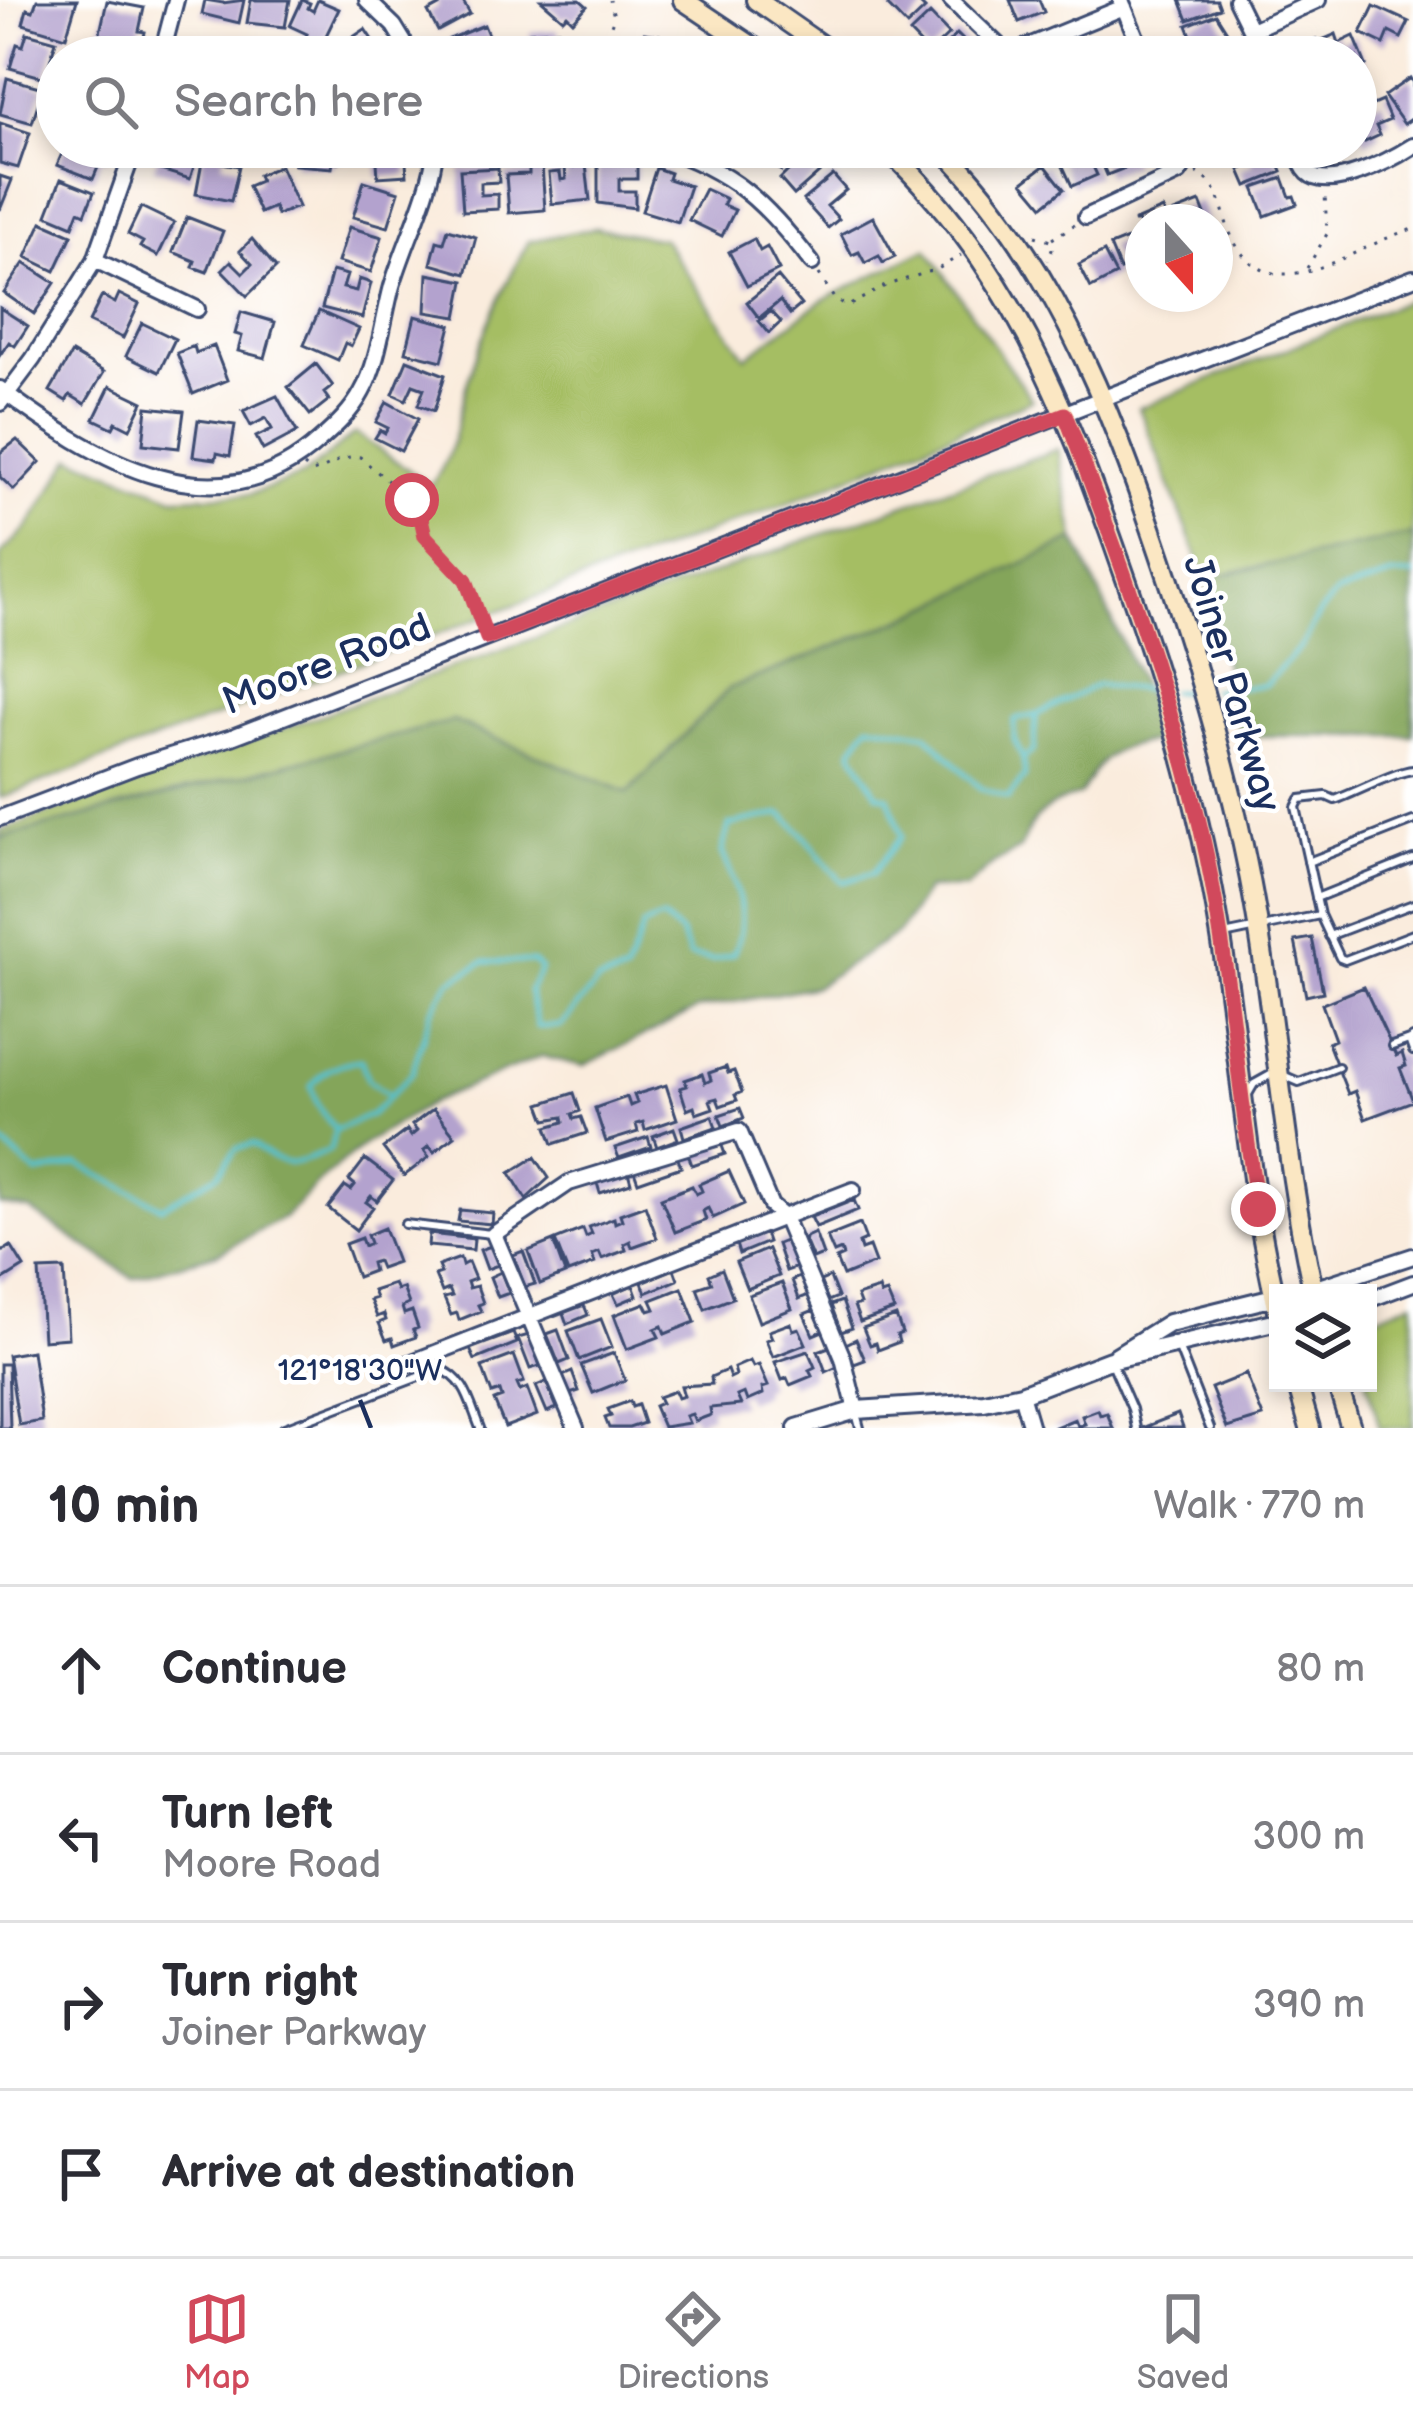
<!DOCTYPE html>
<html lang="en">
<head>
<meta charset="utf-8">
<style>
	body { margin:0; font-family:"Balsamiq Sans",sans-serif; background:#f7f7f7; color:#2b2b33 }
	.controls { position:absolute; right:36px; bottom:36px; display:grid; overflow:hidden; border-radius:0px; box-shadow:0 6px 18px #0003 }
	.controls button { width:108px; height:108px; display:grid; place-items:center; padding:0; border:0; border-bottom:3px solid #e1e1e2; background:#fff; color:#2b2b33; font:60px sans-serif }
	.compass { position:absolute; left:1125px; top:204px; width:108px; height:108px; border-radius:50%; background:#fff; box-shadow:0 6px 18px #0003; rotate:159deg }
	.stop { position:absolute; width:36px; height:36px; margin:-27px; border:9px solid #d1495b; border-radius:50%; background:#fff }
	.stop.end { background:#d1495b; border-color:#fff; box-shadow:0 3px 12px #0008 }
	.list { margin:0; padding:0; list-style:none }
	h2 { display:flex; justify-content:space-between; align-items:center; height:156px; margin:0; padding:0 48px; font-size:51px }
	h2 small { font-size:39px; font-weight:400; color:#7c7c81 }
	.list li { display:grid; grid-template-columns:78px 1fr auto; gap:36px; align-items:center; box-sizing:border-box; height:168px; padding:0 48px; border-top:3px solid #e1e1e2 }
	.list b { display:block; font-size:45px; white-space:nowrap }
	.list p { margin:0; font-size:39px; white-space:nowrap; color:#7c7c81 }
	.list em { font-size:39px; font-style:normal; color:#7c7c81 }
	.icon { flex:none; width:66px; height:66px; fill:none; stroke:currentColor; stroke-width:2; stroke-linecap:round; stroke-linejoin:round }
	.map { position:relative; flex:none; width:1413px; height:1428px; overflow:hidden }
	.search { position:absolute; background:#fff; box-shadow:0 6px 18px #0003; left:36px; right:36px; top:36px; height:132px; display:flex; align-items:center; gap:30px; box-sizing:border-box; padding:0 42px; border-radius:66px; color:#7c7c81; font-size:45px }
	.sheet { height:828px; background:#fff }
	nav { display:flex; justify-content:space-around; align-items:center; box-sizing:border-box; height:168px; border-top:3px solid #e1e1e2; background:#fff; font-size:33px; color:#7c7c81 }
	nav a { display:grid; justify-items:center; gap:6px }
	nav .on { color:#d1495b }
	.map>svg:first-child { display:block }
	.green { fill:#a5be64; stroke:#607661; stroke-width:3 }
	.forest { fill:#84a55a; stroke:#506a5c; stroke-width:3 }
	.lines { fill:none; stroke-linecap:round; stroke-linejoin:round }
	.stream { stroke:#55c1cd; stroke-width:4.5 }
	.building { fill:#b3a2ce }
	.service-casing { stroke:#3c4b71; stroke-width:12 }
	.minor-casing { stroke:#3c4b71; stroke-width:20 }
	.tertiary-casing { stroke:#3c4b71; stroke-width:22 }
	.secondary-casing { stroke:#3c4b71; stroke-width:24 }
	.path { stroke:#3c4b71; stroke-width:3; stroke-dasharray:3 9; stroke-linecap:butt }
	.service { stroke:#fff; stroke-width:6 }
	.minor { stroke:#fff; stroke-width:14 }
	.tertiary { stroke:#fff; stroke-width:16 }
	.secondary { stroke:#fbe7c3; stroke-width:18 }
	.route { stroke:#d1495b; stroke-width:15 }
	.ticks { fill:none; stroke:#1b2f5e; stroke-width:4.5 }
	.labels { text-anchor:middle; dominant-baseline:central; stroke-width:9; stroke-linejoin:round; paint-order:stroke }
	.street-label { font-size:39px; fill:#1b2f5e; stroke:#fff }
	.ticks-label { font-size:30px; text-anchor:middle; fill:#1b2f5e; stroke:#fff; stroke-width:9; stroke-linejoin:round; paint-order:stroke }
</style>
</head>
<body>
<div class="map">
<svg width="1413" height="1428" viewBox="0 0 1413 1428">
	<rect width="100%" height="100%" fill="#fff"/>
	<filter id="ink" filterUnits="userSpaceOnUse"><feTurbulence type="fractalNoise" baseFrequency=".00833" numOctaves="2"/><feDisplacementMap in="SourceGraphic" scale="24" xChannelSelector="R" yChannelSelector="G"/><feConvolveMatrix kernelMatrix="1 2 1 2 8 2 1 2 1" color-interpolation-filters="sRGB"/></filter>
	<filter id="wash" filterUnits="userSpaceOnUse"><feTurbulence type="fractalNoise" baseFrequency=".004" numOctaves="4" result="noise"/><feDisplacementMap in="SourceGraphic" scale="48" xChannelSelector="R" yChannelSelector="G"/><feGaussianBlur stdDeviation="2.7" result="paint"/><feColorMatrix in="noise" values="0 0 0 0 0 0 0 0 0 0 0 0 0 0 0 0 0 1.4 0 .05"/><feComposite in="paint" operator="in"/></filter>
	<g filter="url(#wash)">
		<rect width="100%" height="100%" fill="#faecdd"/>
		<path class="green" d="M595 228 663 239 746 357 823 300 927 249 1032 400 787 503 0 798V555L28 527 72 457 174 497 251 494 304 475 355 433 431 485C458 450 455 420 468 380 485 328 502 289 529 241Z
			M1413 298V556L1206 578 1139 408Z
			M1058 449 1075 539 903 619 730 688 628 793 453 721 0 838V831Z
			M1413 1301V1428H1380L1367 1383 1368 1321Z"/>
		<path class="forest" d="M1413 534V736H1240L1206 578Z
			M1075 539 1166 739C1113 749 1107 746 1080 795 1047 803 1031 818 1020 849L993 864 966 888 927 889 898 933 816 986 698 1009 583 1066 541 1056 432 1102 367 1142 321 1180 285 1217 218 1253 133 1278 30 1210 0 1205V838L453 721 628 793 730 688 903 619Z"/>
		<g class="lines">
			<path class="stream" d="M1212 690 1265 685 1301 647 1320 612 1337 593 1392 576 1413 575
				M1170 691H1195
				M1023 759 1014 739V720L1036 715
				M335 1130 317 1104 311 1086C326 1068 338 1063 361 1060L368 1080 388 1094
				M0 1141 37 1174 78 1164 162 1207 218 1174 236 1149 253 1144C285 1170 293 1166 330 1150L335 1130 371 1115 412 1073 431 1012 450 981 484 962H533L541 969 529 990 537 1027 561 1026 598 982 626 973 643 926 662 918 681 934 689 956 713 960 733 954C750 919 737 886 722 852L729 825 781 814C806 832 821 860 843 882L873 873 902 836 889 797 877 794 852 750 869 724 926 734 980 788 1008 798 1025 776 1023 759 1034 750 1036 715 1097 685 1159 691"/>
		</g>
		<g id="blocks">
			<path class="building" d="M37 0H77L66 37 23 24 27 9 33 11Z
				M205 0 223 3 244 0 239 23 202 14Z
				M251 0H290L285 27 247 23Z
				M302 0 310 3 308 8 313 11 318 0 339 9 320 48 304 41 307 34 290 26Z
				M436 0H462L470 14 438 31 428 12 439 6Z
				M541 0H580L587 6 573 21 567 15 563 19Z
				M895 0H916L925 9 907 26 888 6Z
				M1010 0H1039L1044 12 1019 22Z
				M1180 0H1217L1220 8 1188 20Z
				M107 1 144 8 139 31 145 32 142 46 99 37Z
				M1374 6 1409 22 1401 38 1389 32 1384 44 1361 33Z
				M930 14 949 34 929 53 910 33Z
				M1216 14 1233 41 1198 54 1187 25Z
				M484 25 497 57H456L449 39Z
				M365 29 377 47 383 43 392 55 338 57 334 50Z
				M558 30V43H566V57H532L530 32Z
				M27 33 56 41 45 78 10 68 17 44 23 46Z
				M644 33 659 35 656 53 664 57H640Z
				M957 34 976 53 972 57H934Z
				M1336 34 1339 43 1354 36 1366 65 1356 70V57H1329L1322 40Z
				M671 39 686 41 683 57H668Z
				M1316 39 1324 57H1290L1286 46 1294 43 1296 47Z
				M1123 40 1130 57H1100L1098 50Z
				M190 44 228 53 227 57H187Z
				M104 45 132 52 131 57H101Z
				M1229 46 1234 57H1202Z
				M7 78 43 88 32 123 0 114Z
				M1410 78 1413 83V118L1404 124 1384 96Z
				M1382 101 1390 120 1376 126 1380 135 1365 142 1356 121V106L1365 102 1368 107Z
				M0 123 30 133 18 168 0 163Z
				M65 147H113L107 160 102 158 93 179 57 165Z
				M161 147H200L190 179 154 168Z
				M296 147H341L339 162H333L332 168 294 165Z
				M376 147H413L414 161 406 162 407 175 378 177Z
				M750 147H775L761 164 751 155 754 151Z
				M792 147H800L821 171 794 195 780 179 789 170 786 166 781 171 774 163Z
				M1115 147H1126L1133 165 1107 175 1098 154Z
				M1135 147H1164L1166 150 1141 161Z
				M1262 147H1277L1279 152 1275 154 1282 172 1247 186 1240 170 1253 164 1248 153Z
				M1069 148 1072 155 1085 149 1097 175 1072 186 1060 160 1066 158 1063 151Z
				M204 151 224 154 222 163 239 166 231 201 196 194Z
				M598 163 637 164V179H619V191H635V208L598 203Z
				M586 165 590 200 552 204 549 173 560 172 561 180 566 179 565 168Z
				M1045 165 1064 189 1043 206 1023 182Z
				M280 166 298 207 277 215 274 207 260 213 248 186 260 181 258 175Z
				M542 166 545 210 509 213 506 175 529 174V167Z
				M498 168 499 182 481 183V195L498 194V209L463 211 460 170Z
				M656 168 670 173 668 179 690 186 678 222 642 211Z
				M833 175 846 190 827 206 839 219 828 228 803 200Z
				M0 176 12 180 0 210Z
				M1283 178 1290 197 1294 196 1297 204 1265 216 1254 188Z
				M61 179 94 192 85 214 79 211 73 226 47 215Z
				M364 181 399 192 388 227 353 217Z
				M705 189 726 199 723 205 735 210 722 236 689 220Z
				M1200 202 1208 222H1178L1174 212Z
				M141 207 174 223 158 256 140 247 143 242 128 234Z
				M1163 209 1168 222H1143V233L1138 222H1133Z
				M187 217 223 231 207 272 193 267 195 261 173 252Z
				M873 217 895 257 883 263 879 256 865 263 859 252 852 255 841 234Z
				M42 222 72 235 55 271 26 257Z
				M349 227 382 237 371 272 338 262Z
				M448 229 476 237 466 274 431 264 437 241 444 243Z
				M1135 236 1143 261 1120 270 1110 246Z
				M252 239 276 268 247 296 222 270 231 261 243 273 252 264 240 251Z
				M754 239 760 251 767 247 779 270 747 286 729 252Z
				M1104 252 1116 275 1091 288 1079 265Z
				M24 263 55 283 34 314 4 293Z
				M332 271 347 275 343 288 356 291 359 279 371 283 362 318 322 308Z
				M428 274 464 281 457 317 426 312Z
				M778 277 801 305 790 314 780 301 759 318 747 302Z
				M119 294 139 304 123 338 89 322 102 296 115 303Z
				M0 308 28 326 15 346 9 342 0 355Z
				M319 311 359 329 351 346 345 343 338 360 304 345Z
				M771 311 781 322 769 333 759 321Z
				M241 312 275 322 265 358 238 351 242 336 235 334Z
				M415 316 451 325 442 361 406 352Z
				M142 323 175 339 159 372 126 356Z
				M194 346 196 353 214 346 227 380 193 394 177 353Z
				M72 353 104 372 85 404 70 395 66 401 50 391Z
				M407 360 445 375 434 411 418 405 424 389 413 385 406 400 393 394Z
				M316 364 333 386 324 393 329 400 310 415 288 387Z
				M110 386 143 402 130 429 116 422 113 428 94 419Z
				M277 396 297 432 263 450 256 437 272 429 266 418 251 426 243 411Z
				M387 402 418 419 401 451 375 438 380 430 385 433 388 428 376 422Z
				M147 407 184 411 179 448 143 444Z
				M198 420 235 425 230 456 217 453 216 459 193 456Z
				M17 440 40 462 14 490 0 477V453Z
				M1312 938 1323 992 1306 996 1295 941Z
				M1364 987 1396 1056 1402 1053 1406 1066 1400 1068 1413 1101 1365 1119 1355 1091 1348 1094 1328 1043 1335 1040 1322 1004Z
				M726 1067 728 1073 734 1071 742 1092 735 1095 737 1100 720 1106 717 1098 710 1100 713 1108 696 1114 694 1107 687 1110 680 1088 687 1086 685 1080 702 1074 705 1083 711 1080 709 1073Z
				M666 1085 677 1119 645 1130 643 1122 636 1124 638 1132 606 1142 595 1108 627 1097 630 1106 637 1103 634 1095Z
				M574 1093 580 1111 572 1114 574 1119 581 1117 587 1133 553 1144 547 1127 564 1122 563 1117 546 1120 540 1104Z
				M740 1108 744 1118 723 1126 719 1115Z
				M433 1109 455 1136 434 1152 429 1146 424 1150 429 1157 404 1176 383 1148 407 1130 411 1136 417 1131 412 1125Z
				M712 1116 716 1127 684 1138 681 1127Z
				M674 1128 678 1139 657 1147 653 1136Z
				M648 1137 651 1147 619 1158 615 1148Z
				M721 1143 725 1154 692 1165 688 1154Z
				M677 1156 681 1167 638 1182 634 1171Z
				M535 1157 549 1178 526 1199 510 1173Z
				M365 1159 393 1180 377 1201 371 1196 366 1202 373 1207 356 1230 328 1208 345 1186 351 1190 355 1185 349 1180Z
				M729 1171 744 1204 713 1218 708 1208 703 1211 706 1220 675 1232 661 1198 692 1186 696 1194 702 1191 699 1184Z
				M628 1172 631 1183 600 1193 597 1183Z
				M854 1200 858 1210 816 1227 811 1217Z
				M645 1205 657 1238 632 1247 630 1241 624 1244 626 1250 602 1259 599 1252 592 1255 595 1263 568 1273 555 1240 583 1229 586 1237 592 1234 589 1227 614 1218 615 1223 622 1220 620 1214Z
				M460 1210 493 1213 492 1224 458 1221Z
				M860 1224 866 1240 859 1243 861 1250 869 1247 875 1263 843 1276 836 1259 843 1256 841 1250 834 1253 827 1237Z
				M384 1228 397 1262 380 1268 377 1261 371 1263 373 1271 357 1277 345 1244 361 1238 364 1246 370 1243 367 1235Z
				M765 1233 768 1242 739 1254 736 1244Z
				M815 1233 823 1255 813 1259 804 1238Z
				M429 1234 474 1239 473 1250 428 1246Z
				M787 1240 797 1267 786 1271 777 1244Z
				M553 1241 565 1274 540 1284 528 1251Z
				M11 1246 24 1267 0 1282V1253Z
				M491 1246 498 1265 487 1269 480 1250Z
				M768 1249 779 1276 747 1289 736 1262Z
				M523 1251 535 1284 525 1287 513 1255Z
				M460 1258 462 1265 468 1262 475 1279 467 1282 469 1288 477 1286 483 1303 478 1305 481 1311 459 1320 457 1313 451 1315 444 1298 452 1296 449 1289 442 1292 435 1275 441 1273 438 1266Z
				M64 1269 68 1338 43 1340 39 1270Z
				M674 1269 678 1280 646 1293 642 1282Z
				M722 1269 733 1298 705 1309 697 1288 712 1283 709 1275Z
				M501 1272 509 1293 498 1297 490 1277Z
				M802 1276 809 1295 799 1299 792 1280Z
				M830 1277 838 1297 828 1301 820 1281Z
				M782 1283 792 1309 759 1322 749 1295Z
				M394 1284 397 1290 403 1288 409 1304 402 1307 404 1314 412 1311 418 1328 413 1330 416 1337 394 1345 392 1338 386 1340 379 1323 386 1320 384 1314 377 1317 370 1300 376 1298 373 1291Z
				M633 1285 637 1296 618 1304 613 1294Z
				M682 1288 695 1322 665 1334 662 1326 655 1329 659 1337 627 1349 614 1315 645 1303 649 1311 655 1309 651 1300Z
				M879 1289 881 1295 887 1293 894 1310 860 1322 854 1306 860 1304 857 1296Z
				M842 1301 852 1328 841 1332 831 1305Z
				M584 1305 588 1315 567 1324 563 1313Z
				M814 1310 823 1331 813 1335 804 1314Z
				M896 1316 902 1333 897 1335 899 1342 878 1350 876 1343 870 1345 863 1328Z
				M601 1319 612 1347 579 1360 568 1331Z
				M791 1323 793 1330 799 1328 806 1344 773 1357 766 1340 772 1338 769 1331Z
				M558 1330 569 1360 559 1364 547 1334Z
				M513 1333 517 1343 475 1360 470 1349Z
				M529 1335 540 1366 530 1369 518 1338Z
				M856 1339 865 1360 854 1364 846 1344Z
				M829 1347 837 1367 826 1372 818 1351Z
				M32 1351 42 1421 19 1425 8 1355Z
				M808 1351 815 1367 809 1370 812 1376 790 1385 787 1378 782 1380 775 1362Z
				M614 1353 625 1380 593 1393 581 1365Z
				M514 1355 524 1382 517 1384 520 1391 527 1388 537 1415 505 1427 494 1400 502 1397 500 1391 492 1394 482 1367Z
				M750 1361 753 1367 759 1365 768 1386 762 1388 763 1394 747 1401 744 1393 737 1396 741 1405 710 1408 711 1415 695 1421 692 1414 686 1416 689 1423 663 1427 654 1406 661 1403 658 1397 675 1391 678 1398 684 1396 681 1386 712 1384 711 1377 727 1370 730 1378 736 1375 734 1368Z
				M0 1364H8L10 1428H0Z
				M572 1372 579 1391 570 1394 563 1376Z
				M1246 1374 1263 1417 1227 1428 1211 1388Z
				M546 1382 557 1408 547 1412 536 1386Z
				M630 1401 632 1407 638 1405 644 1423 629 1428H609L605 1418 611 1416 608 1409Z
				M1098 1410 1100 1415 1107 1413 1113 1428H1053L1075 1419 1078 1426 1085 1424 1082 1416Z
				M1178 1414 1183 1428H1142Z"/>
		</g>
	</g>
	<g filter="url(#ink)">
		<use href="#blocks" fill-opacity="0" stroke="#3c4b71" stroke-width="3"/>
		<g class="lines">
			<g class="service-casing">
				<path id="service" d="M1413 770C1396 771 1355 793 1335 800L1326 796 1300 799 1296 807 1320 915 1340 958 1345 960 1413 934
					M1308 862 1413 821
					M1316 898 1413 859
					M1224 935 1320 915
					M1329 936 1413 904
					M1413 1038 1409 1040 1413 1051
					M1392 1046 1409 1040
					M1285 1076 1299 1082 1338 1067
					M1247 1096 1254 1084 1272 1074
					M405 1224 491 1234
					M1179 1349 1210 1428
					M1112 1363 1132 1409 1136 1428
					M856 1413 860 1428
					M284 1428 440 1369C466 1378 470 1404 480 1428"/>
			</g>
			<g class="minor-casing">
				<path id="minor" d="M367 0 394 26 413 57
					M951 0 1001 48 1014 52 1124 7
					M1121 0 1144 57
					M1236 0 1264 57
					M1254 29 1318 0
					M161 57 176 0
					M601 57 602 48
					M659 147C733 171 765 202 812 263
					M1296 147C1299 156 1301 166 1308 173 1329 193 1391 160 1413 146
					M1086 217 1179 173 1184 165 1181 147
					M95 260 197 309
					M0 389C94 459 216 535 320 440 336 426 352 411 362 392 379 362 383 319 392 286 406 239 430 196 436 147
					M0 403 33 359 95 260 135 147
					M0 818 137 766 232 737 1413 278
					M1313 1289 1413 1256
					M1368 1300 1413 1283
					M402 1366 853 1190
					M1021 1394 1031 1428
					M576 1428 494 1234 569 1183 739 1131 771 1206 784 1217 843 1358 856 1410"/>
			</g>
			<g class="tertiary-casing">
				<path id="tertiary" d="M1294 1293 1313 1289
					M1116 1356 1169 1323 1278 1296
					M797 1428 856 1410 984 1402 1021 1394 1110 1360 1278 1321"/>
			</g>
			<g class="secondary-casing">
				<path id="secondary" d="M683 0 768 57
					M756 0 838 57
					M885 147C1010 264 1065 405 1120 562 1163 683 1200 805 1220 931 1241 1058 1247 1185 1278 1310
					M941 147C1063 269 1121 436 1174 596 1206 694 1235 795 1253 896 1277 1028 1284 1162 1314 1293
					M1297 1383 1310 1428
					M1337 1383 1351 1428"/>
			</g>
			<path class="path" d="M607 36 614 17 610 0
				M1196 172C1224 188 1219 208 1231 235 1269 319 1357 243 1413 229
				M1035 236 1050 241 1052 250 1047 260
				M1052 239 1074 225
				M1307 268 1327 234 1325 194
				M819 274 835 300 848 306 887 285 938 269 961 255
				M304 466 311 472C329 469 341 454 360 457L417 506 425 536 467 580 482 626"/>
			<use href="#service" class="service"/>
			<use href="#minor" class="minor"/>
			<use href="#tertiary" class="tertiary"/>
			<use href="#secondary" class="secondary"/>
		</g>
	</g>
	<g class="lines" filter="url(#ink)">
		<path class="route" d="M412 500 420 514 425 536 466 580 487 638 1065 414C1117 551 1168 687 1201 830 1230 955 1236 1083 1258 1209"/>
	</g>
	<path class="ticks" d="M360 1400 371 1428"/>
	<g class="labels">
		<g class="street-label">
			<text transform="translate(327 665) rotate(-21)">Moore Road</text>
			<text transform="translate(1231 684) rotate(74)">Joiner Parkway</text>
		</g>
	</g>
	<g class="ticks-label">
		<text x="360" y="1380">121°18'30"W</text>
	</g>
</svg>
<div class="controls">
<button><svg class="icon" aria-label="layers" viewBox="0 0 24 24"><path d="M12 4l9 5-9 5-9-5zM3 14l9 5 9-5"/></svg></button>
</div>
<svg class="compass" viewBox="-18 -18 36 36"><path d="M0-13l5 13h-10z" fill="#e53935"/><path d="M0 13l5-13h-10z" fill="#7c7c81"/></svg>
<div class="stop" style="left:412px;top:500px"></div>
<div class="stop end" style="left:1258px;top:1209px"></div>
<div class="search"><svg class="icon" aria-label="search" viewBox="0 0 24 24"><circle cx="10" cy="10" r="6"/><path d="M15 15l6 6"/></svg>Search here</div>
</div>
<section class="sheet">
<h2>10 min<small>Walk · 770 m</small></h2>
<ul class="list">
<li><svg class="icon" aria-label="ahead" viewBox="0 0 24 24"><path d="M12 20V5M6 11l6-6 6 6"/></svg><div><b>Continue</b></div><em>80 m</em></li>
<li><svg class="icon" aria-label="left" viewBox="0 0 24 24"><path d="M17 20v-9H6M10 6l-5 5 5 5"/></svg><div><b>Turn left</b><p>Moore Road</p></div><em>300 m</em></li>
<li><svg class="icon" aria-label="right" viewBox="0 0 24 24"><path d="M7 20v-9h11M14 6l5 5-5 5"/></svg><div><b>Turn right</b><p>Joiner Parkway</p></div><em>390 m</em></li>
<li><svg class="icon" aria-label="arrive" viewBox="0 0 24 24"><path d="M6 21V4h12l-3 4 3 4H6"/></svg><div><b>Arrive at destination</b></div></li>
</ul>
</section>
<nav>
<a class="on"><svg class="icon" aria-label="map" viewBox="0 0 24 24"><path d="M3 6l6-2 6 2 6-2v14l-6 2-6-2-6 2zM9 4v14M15 6v14"/></svg>Map</a>
<a><svg class="icon" aria-label="directions" viewBox="0 0 24 24"><path d="M12 3l9 9-9 9-9-9zM9 14v-3h6M13 9l2 2-2 2"/></svg>Directions</a>
<a><svg class="icon" aria-label="saved" viewBox="0 0 24 24"><path d="M7 4h10v16l-5-4-5 4z"/></svg>Saved</a>
</nav>
</body>
</html>
